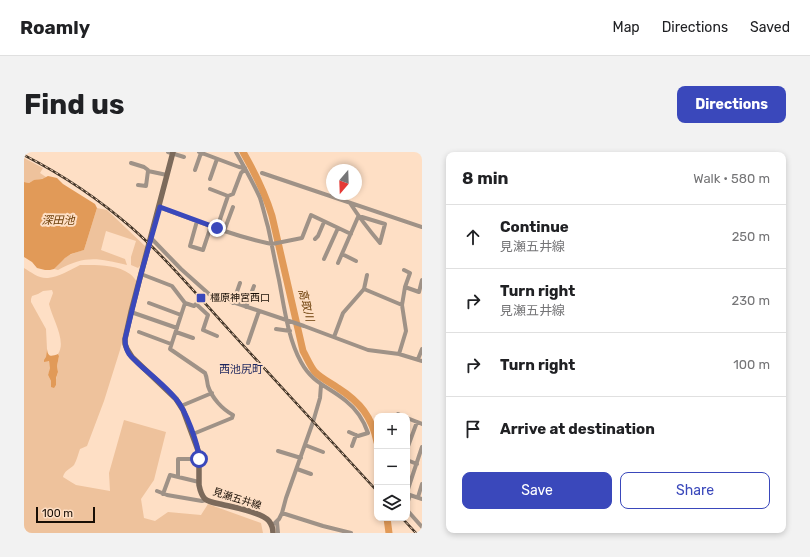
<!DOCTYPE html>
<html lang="en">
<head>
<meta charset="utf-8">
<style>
	body { margin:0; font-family:Rubik,"Noto Sans JP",sans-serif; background:#f2f2f2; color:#202124 }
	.controls { position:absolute; right:12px; bottom:12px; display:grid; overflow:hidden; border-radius:8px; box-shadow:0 2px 6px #0003 }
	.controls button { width:36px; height:36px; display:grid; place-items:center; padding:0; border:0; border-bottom:1px solid #e0e0e0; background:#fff; color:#202124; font:20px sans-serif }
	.compass { position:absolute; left:302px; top:12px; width:36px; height:36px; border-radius:50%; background:#fff; box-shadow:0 2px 6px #0003; rotate:199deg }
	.scale { position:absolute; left:12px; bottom:10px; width:59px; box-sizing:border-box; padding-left:4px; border:2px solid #180e05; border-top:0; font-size:11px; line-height:14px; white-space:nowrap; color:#180e05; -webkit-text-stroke:3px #fedfc5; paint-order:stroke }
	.stop { position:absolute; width:12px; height:12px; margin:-9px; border:3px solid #3a48bb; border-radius:50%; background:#fff }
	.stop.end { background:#3a48bb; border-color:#fff; box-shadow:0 1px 4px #0008 }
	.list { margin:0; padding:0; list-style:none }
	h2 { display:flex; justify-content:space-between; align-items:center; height:52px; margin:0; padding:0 16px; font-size:17px }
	h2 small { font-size:13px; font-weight:400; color:#757577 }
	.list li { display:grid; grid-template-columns:26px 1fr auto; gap:12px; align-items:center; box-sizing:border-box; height:64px; padding:0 16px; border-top:1px solid #e0e0e0 }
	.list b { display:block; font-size:15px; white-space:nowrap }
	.list p { margin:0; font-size:13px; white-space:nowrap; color:#757577 }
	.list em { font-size:13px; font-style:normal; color:#757577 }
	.actions { display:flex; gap:8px; padding:12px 16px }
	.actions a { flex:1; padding:9px 0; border:1px solid #3a48bb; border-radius:8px; text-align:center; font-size:14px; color:#3a48bb }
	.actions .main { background:#3a48bb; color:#fff }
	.icon { flex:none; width:22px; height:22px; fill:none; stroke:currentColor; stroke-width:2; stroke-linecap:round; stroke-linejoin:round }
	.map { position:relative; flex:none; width:398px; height:381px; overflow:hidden; border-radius:8px }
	header { display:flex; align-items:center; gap:24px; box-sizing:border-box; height:56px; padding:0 20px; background:#fff; border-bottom:1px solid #e0e0e0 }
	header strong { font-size:19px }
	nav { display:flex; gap:22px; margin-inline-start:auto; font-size:14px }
	.intro { display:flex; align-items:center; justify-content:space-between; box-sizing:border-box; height:96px; padding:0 24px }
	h1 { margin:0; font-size:28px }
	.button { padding:10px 18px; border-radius:8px; background:#3a48bb; color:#fff; font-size:14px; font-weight:700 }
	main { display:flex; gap:24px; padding:0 24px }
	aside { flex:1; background:#fff; border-radius:8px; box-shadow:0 2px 6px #0003 }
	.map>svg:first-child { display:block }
	.green { fill:#eec29c; fill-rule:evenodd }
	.water { fill:#e19a58 }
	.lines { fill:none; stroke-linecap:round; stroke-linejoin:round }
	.river { stroke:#e19a58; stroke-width:7 }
	.minor { stroke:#9f9287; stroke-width:4 }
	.secondary { stroke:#7c6a5b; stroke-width:5.5 }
	.rail-casing { stroke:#443629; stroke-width:2.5 }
	.rail { stroke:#fedfc5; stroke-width:1; stroke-dasharray:3; stroke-linecap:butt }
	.route { stroke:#3a48bb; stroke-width:5 }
	.poi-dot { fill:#3a48bb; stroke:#fedfc5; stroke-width:1.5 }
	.labels { text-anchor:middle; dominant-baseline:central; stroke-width:4; stroke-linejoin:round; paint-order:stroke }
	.poi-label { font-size:10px; fill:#180e05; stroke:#fedfc5; text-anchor:start }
	.street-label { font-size:10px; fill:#180e05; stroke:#fedfc5 }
	.water-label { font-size:11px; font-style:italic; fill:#6a3c06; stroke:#fedfc5 }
	.neighbourhood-label { font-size:11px; fill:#1d265e; stroke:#fedfc5 }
</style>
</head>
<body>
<header>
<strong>Roamly</strong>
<nav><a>Map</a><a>Directions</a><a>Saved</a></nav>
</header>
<div class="intro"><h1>Find us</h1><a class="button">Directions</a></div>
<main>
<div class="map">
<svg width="398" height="381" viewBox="0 0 398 381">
	<rect width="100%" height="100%" fill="#fedfc5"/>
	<path class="green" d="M0 6 19 16 16 21 22 25C17 28 11 27 5 31L0 30Z
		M73 56 83 58 122 95 116 114 114 116 107 113V105L112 89 82 79 77 98 101 107 103 113C74 106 61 103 34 118L30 117C42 104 43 103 60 98Z
		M56 113C73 113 92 112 106 122 109 124 111 127 113 130L96 198 80 249 63 294 56 297C54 302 53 308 50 313 46 317 40 319 39 325L47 330 52 333 86 339 85 321 100 268 142 280 130 328 117 347 120 366 131 369 144 360 177 363 184 352 237 371 239 381H0V116C7 120 15 127 24 126 35 125 46 118 56 113ZM28 138 29 141 25 152C28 166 43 189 34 202L35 204 33 214 34 220 32 227V233L27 235V229L24 223C27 216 27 211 22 205L23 197 22 177 7 150V147L8 144 14 142 19 139Z"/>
	<path class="water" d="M24 24 33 26 39 32 71 52 73 56 60 98 47 102 41 106 30 117 26 118H21L13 116 8 110 0 105V30L5 31 10 28 18 27Z
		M23 197C24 206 28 204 34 202L35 204 33 214 34 220 32 226V233L30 236 27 235V229L24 223 26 216 25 209 20 210V208L22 205Z"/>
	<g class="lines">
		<path class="river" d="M219 0C231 21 241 41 248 64L279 199C283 206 286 214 291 220 298 227 307 231 314 236 336 250 348 265 353 290
			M363 366 365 381"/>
		<path class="minor" d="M144 0 160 5
			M175 0 215 15 221 16
			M212 0C220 15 229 30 236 46 239 55 241 65 244 75 248 93 251 110 255 128 260 154 264 187 277 210 289 232 304 234 322 249 332 257 340 269 344 281L334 284 325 280
			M107 11 120 15 124 18V19L143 23
			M171 18 177 1
			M238 21 398 75
			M186 27 193 7
			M114 33 122 34 124 19
			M186 37 204 44
			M135 55C171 68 206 83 243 91L248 92 278 86 287 63 327 82
			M173 69 166 94 179 98 187 74
			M193 76 204 44 209 42 217 21 219 19H222
			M200 79 209 55
			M127 86 157 117 185 142 280 174 344 198 375 202 398 209
			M291 87 294 84 300 70
			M318 102 332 109
			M300 107 314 76
			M314 111 334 65H338L361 72 356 91C345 78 335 65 326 51
			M117 122 148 134 161 151 170 154 172 152 184 163 179 178 193 184
			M381 135 395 140 398 128
			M340 137 378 153
			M125 151 157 163
			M161 151 146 197 181 221C183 225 183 230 184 234 188 246 198 257 209 263L208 266 169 282
			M209 151 216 131
			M222 155 230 134
			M107 160 153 176
			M252 177 266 179
			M115 180 147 192
			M152 180 169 186
			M310 185 319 161 340 137 343 123
			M224 191 235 159
			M375 202 382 179 378 153 381 135 386 121 380 118
			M394 207 398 197
			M157 254 188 241
			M374 262 378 264
			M383 266 398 272
			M281 293 299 300
			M328 294 332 283
			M383 297 393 270
			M254 299 277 306
			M383 308 393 312
			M273 317 287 322
			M154 325V307H175
			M133 339 143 343 178 349 182 348
			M383 340 398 295
			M139 342 146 323 175 330
			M383 342 398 347
			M394 345 398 332
			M383 352 386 343
			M383 358 398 375
			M258 361 299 374 327 381
			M253 370 254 381
			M247 373 251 371 255 367 258 361 262 346 289 270 296 246 297 233"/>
		<path class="secondary" d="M149 0 107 160 101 187V192L103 197 108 205 152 247 159 258 175 301V333C176 338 177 343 181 347 185 350 191 351 196 352 208 355 238 360 245 369 248 373 249 377 249 381"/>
		<g class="rail-casing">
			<path id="rail" d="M0 3C39 23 75 47 108 76 143 107 174 144 206 179 255 232 304 286 353 339
				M378 366 392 381"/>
		</g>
		<use href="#rail" class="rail"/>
	</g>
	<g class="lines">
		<path class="route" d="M175 307C175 293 161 257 152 247 142 235 130 225 118 215 114 211 109 207 105 202 102 197 101 192 101 187L117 122 136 55 193 76"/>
	</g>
	<rect class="poi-dot" x="172" y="141" width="10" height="10" rx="2"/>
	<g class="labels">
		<g class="poi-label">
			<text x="186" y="146">橿原神宮西口</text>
		</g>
		<g class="street-label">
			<text transform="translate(213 347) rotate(17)">見瀬五井線</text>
		</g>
		<g class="water-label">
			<text x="34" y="68">深田池</text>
			<text transform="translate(282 153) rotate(76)">高取川</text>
		</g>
		<g class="neighbourhood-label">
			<text x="217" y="217">西池尻町</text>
		</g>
	</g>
</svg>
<div class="controls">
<button>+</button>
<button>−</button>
<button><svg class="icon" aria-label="layers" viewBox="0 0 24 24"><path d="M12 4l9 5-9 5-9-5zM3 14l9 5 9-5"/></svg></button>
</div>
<svg class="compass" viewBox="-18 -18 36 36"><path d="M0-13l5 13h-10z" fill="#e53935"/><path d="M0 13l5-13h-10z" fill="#757577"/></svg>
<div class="scale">100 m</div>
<div class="stop" style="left:175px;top:307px"></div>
<div class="stop end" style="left:193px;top:76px"></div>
</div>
<aside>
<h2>8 min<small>Walk · 580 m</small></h2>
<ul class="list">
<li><svg class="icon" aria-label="ahead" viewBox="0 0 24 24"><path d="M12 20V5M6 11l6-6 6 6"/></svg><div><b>Continue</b><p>見瀬五井線</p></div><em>250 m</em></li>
<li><svg class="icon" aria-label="right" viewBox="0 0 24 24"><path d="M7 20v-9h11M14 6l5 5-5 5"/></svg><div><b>Turn right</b><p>見瀬五井線</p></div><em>230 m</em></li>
<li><svg class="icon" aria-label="right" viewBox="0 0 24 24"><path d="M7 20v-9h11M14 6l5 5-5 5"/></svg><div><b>Turn right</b></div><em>100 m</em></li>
<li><svg class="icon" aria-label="arrive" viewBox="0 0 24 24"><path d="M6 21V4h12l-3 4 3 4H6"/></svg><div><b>Arrive at destination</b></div></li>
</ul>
<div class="actions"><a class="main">Save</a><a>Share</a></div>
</aside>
</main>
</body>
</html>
